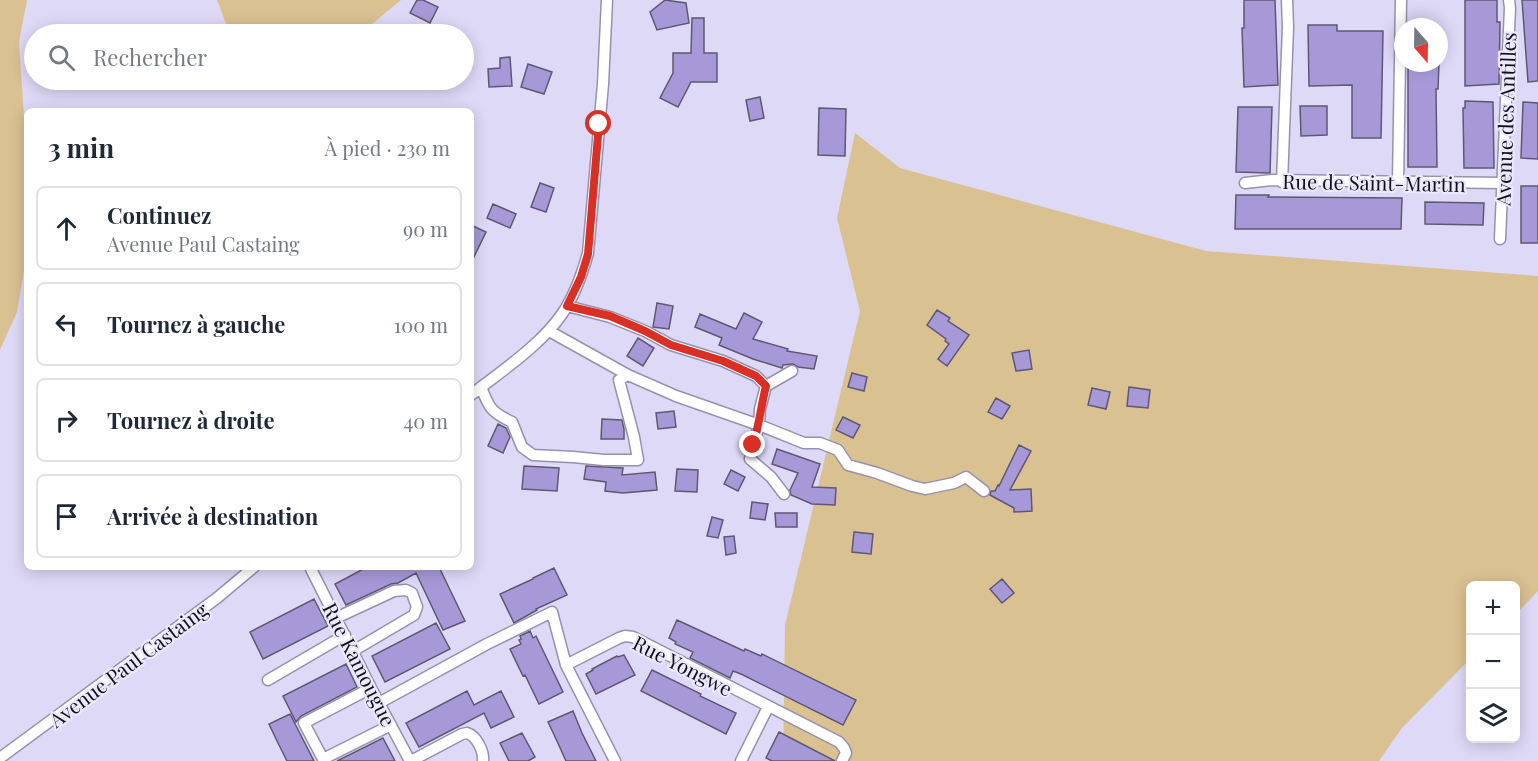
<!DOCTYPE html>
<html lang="fr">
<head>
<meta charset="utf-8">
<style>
	body { margin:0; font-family:"Playfair Display",serif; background:#f6f6f7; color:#1f2937 }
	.controls { position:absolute; right:18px; bottom:18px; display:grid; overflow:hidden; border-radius:9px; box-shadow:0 3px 15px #0003 }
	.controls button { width:54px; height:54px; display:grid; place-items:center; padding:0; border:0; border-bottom:2px solid #e0e1e3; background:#fff; color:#1f2937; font:30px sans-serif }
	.compass { position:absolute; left:1394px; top:18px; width:54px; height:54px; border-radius:50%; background:#fff; box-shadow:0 3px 15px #0003; rotate:160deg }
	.stop { position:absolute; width:18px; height:18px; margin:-14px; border:4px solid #d93025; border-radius:50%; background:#fff }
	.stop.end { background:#d93025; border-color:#fff; box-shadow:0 2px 6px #0008 }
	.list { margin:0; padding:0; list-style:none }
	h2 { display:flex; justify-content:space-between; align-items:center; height:78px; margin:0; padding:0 24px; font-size:26px }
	h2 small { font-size:20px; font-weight:400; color:#747a83 }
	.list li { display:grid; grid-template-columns:39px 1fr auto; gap:18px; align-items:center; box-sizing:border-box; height:84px; margin:0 12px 12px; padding:0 12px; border:2px solid #e0e1e3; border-radius:9px }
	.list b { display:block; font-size:22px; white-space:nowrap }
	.list p { margin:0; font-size:20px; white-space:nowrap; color:#747a83 }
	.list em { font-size:20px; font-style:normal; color:#747a83 }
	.icon { flex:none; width:33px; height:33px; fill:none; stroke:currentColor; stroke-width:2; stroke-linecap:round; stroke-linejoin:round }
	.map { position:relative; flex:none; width:1538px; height:761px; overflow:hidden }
	.search { position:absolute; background:#fff; box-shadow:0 3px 15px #0003; left:24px; top:24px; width:450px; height:66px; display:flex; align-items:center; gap:15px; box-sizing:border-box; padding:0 21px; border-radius:33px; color:#747a83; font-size:22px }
	.panel { position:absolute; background:#fff; box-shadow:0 3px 15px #0003; left:24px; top:108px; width:450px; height:462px; border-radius:9px }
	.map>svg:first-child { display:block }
	.green { fill:#dac192 }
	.building { fill:#a799d8; stroke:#5e5873; stroke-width:1.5 }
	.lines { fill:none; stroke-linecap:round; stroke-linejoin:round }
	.street-casing { stroke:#9791ae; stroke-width:13 }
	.street { stroke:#fff; stroke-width:10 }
	.route { stroke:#d93025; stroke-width:8 }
	.labels { text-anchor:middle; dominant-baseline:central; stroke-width:4.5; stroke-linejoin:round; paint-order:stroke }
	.street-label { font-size:20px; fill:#12101a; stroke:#ece8fb }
</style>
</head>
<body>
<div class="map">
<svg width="1538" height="761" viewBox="0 0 1538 761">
	<rect width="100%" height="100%" fill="#dfd9f8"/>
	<path class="green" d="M0 0H27L19 42 27 162V253L17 312 0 350Z
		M217 0H401L360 34H230Z
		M855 133 900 168 1206 251 1538 276V591L1516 614V586H1470V659L1402 728 1379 761H783L785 625 860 311 837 218Z"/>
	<path class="building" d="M417 0H423L438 7 430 23 410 13Z
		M665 0 686 3 689 23 657 30 650 12Z
		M1244 0H1275L1278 85 1244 87 1242 28H1244Z
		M1465 0H1497V22H1500L1499 84 1465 86Z
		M1522 0H1538V81L1528 82Z
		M692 18H704V53H717V82H691L678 107 660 98 673 73V53H691Z
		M1308 25H1337V31H1383L1381 138H1352V85L1309 86Z
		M510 57 512 86 489 87 488 69 500 68V58Z
		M1408 63H1439L1438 89H1436L1437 167H1408Z
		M528 64 552 72 544 94 521 87Z
		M760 97 764 118 750 121 746 100Z
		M1465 101 1493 102 1494 168H1464L1463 108H1465Z
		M1523 102 1538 103V159L1521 158Z
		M1300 106H1327V135L1301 136Z
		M1238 107H1272L1270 173 1236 172Z
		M819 108 846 109 845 156 818 155Z
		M540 183 554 188 546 212 531 207Z
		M1521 186H1538V243H1521Z
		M1236 195H1269L1268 197 1402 198 1401 229H1235Z
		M1425 202 1484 203 1483 225 1425 224Z
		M493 204 516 214 510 228 487 218Z
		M471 225 486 232 471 263Z
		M657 303 673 306 669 329 653 327Z
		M937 310 950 318 948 321 969 335 947 366 938 359 949 344 945 341 946 339 927 325Z
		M744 313 762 322 753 339 788 349 787 351 817 356 814 369 798 367 793 364 783 365 782 368 753 359 719 345 722 338 695 327 700 314 736 329Z
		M638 338 654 348 643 366 627 356Z
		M1029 350 1032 369 1016 371 1012 353Z
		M852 373 867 377 864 391 848 387Z
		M1129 387 1150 390 1148 408 1127 406Z
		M1092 388 1110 392 1106 409 1088 405Z
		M996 398 1010 406 1002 419 988 412Z
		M674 411 676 427 658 429 656 413Z
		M843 417 860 425 853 438 836 430Z
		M602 419 622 420 624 429V439H601Z
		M498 424 506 428 510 437 503 453 488 446Z
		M1019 445 1031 451 1010 490 1031 489 1032 511 1014 512V508L990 495 991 491H995L998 485 999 486Z
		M777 449 820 464 812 487 836 488 835 505 812 504 791 495 790 490 798 473 772 464Z
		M524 466 559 468 557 491 522 489Z
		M586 466 623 468 622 475 655 472 657 490 623 493 605 491 606 482 584 479Z
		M677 469 698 470 697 492 675 491Z
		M731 470 745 477 738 491 724 484Z
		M752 502 768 504 765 520 750 518Z
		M775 513H797V527H776Z
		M712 517 723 520 718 538 707 536Z
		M854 532 873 534 871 554 852 552Z
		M734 536 736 553 726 555 724 537Z
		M367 567H439L465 621 443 630 416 573 398 583 391 584 346 605 335 584Z
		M554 568 567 595 536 609 537 610 514 623 500 594 533 579V578Z
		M1002 579 1014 593 1002 603 990 589Z
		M314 599 328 626 263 659 250 632Z
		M677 620 744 651 745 649 761 656 762 654 856 700 843 725 741 674 733 671 730 678 690 658 693 652 675 644 676 642 669 638Z
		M436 623 450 649 385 682 372 656Z
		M530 631 533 638 536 636 563 692 539 704 525 675 523 676 510 649 521 644 519 640 521 639 520 636Z
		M624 655 635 675 596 694 586 674 593 670 592 669 617 656 618 657Z
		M346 664 357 687 301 716 296 722 283 696Z
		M652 670 701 694 700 696 736 713 726 734 641 691Z
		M467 691 474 705 501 691 514 717 491 728 484 713 419 747 406 723Z
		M573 711 582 733 596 761H566L557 741 548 722Z
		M290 714 314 761H287L278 743 269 724Z
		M779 732 835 761H772L766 758Z
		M522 733 535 757 528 761H509L500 743Z
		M383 738 395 761H337Z"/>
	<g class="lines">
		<g class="street-casing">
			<path id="street" d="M1282 182 1288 27 1287 0
				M1398 182 1401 0
				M1245 183 1272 180 1502 183
				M1500 239 1510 8 1509 0
				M567 306 610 317 645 331 671 345 723 361 756 376 766 386
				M549 331 628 375 676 396 759 425 804 443H820L838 450 848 465 877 473 912 486 925 489 954 483 966 477 984 491
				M481 387C489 408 491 412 512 422L522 447 533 455 573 457 604 460H638L634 437 619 380 628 375
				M471 395C500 372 541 345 562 314 575 295 582 275 588 253L603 84 607 0
				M784 494 771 477 750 459 759 425 760 409 766 386 792 371
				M310 567 371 688 410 761
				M336 618 394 591 406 590 412 593 417 607 414 615 353 651
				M566 665 619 638 625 636 633 637 839 742 844 748 846 753 842 761
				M268 680 345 635
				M371 688 304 723 323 759 391 725
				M379 703 487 644 552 612 566 665 615 761
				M0 758 217 598 254 567
				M411 761 462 734 467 733C477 736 484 752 483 761
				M741 761 768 707"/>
		</g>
		<use href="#street" class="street"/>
	</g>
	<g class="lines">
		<path class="route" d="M599 124 588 254 581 277 567 306 610 316 645 331 671 345 723 361 756 376 766 386C761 406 759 426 753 445"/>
	</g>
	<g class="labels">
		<g class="street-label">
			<text transform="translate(1505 119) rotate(-88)">Avenue des Antilles</text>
			<text transform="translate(1374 182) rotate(1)">Rue de Saint-Martin</text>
			<text transform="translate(128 664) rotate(-37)">Avenue Paul Castaing</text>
			<text transform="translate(360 664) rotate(63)">Rue Kamougue</text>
			<text transform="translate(683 665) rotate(27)">Rue Yongwe</text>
		</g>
	</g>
</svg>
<div class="controls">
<button>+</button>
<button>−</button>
<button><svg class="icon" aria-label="layers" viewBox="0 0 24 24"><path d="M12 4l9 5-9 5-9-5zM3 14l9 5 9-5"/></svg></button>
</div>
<svg class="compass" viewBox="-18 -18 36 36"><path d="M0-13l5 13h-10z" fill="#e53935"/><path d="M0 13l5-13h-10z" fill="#747a83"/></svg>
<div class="stop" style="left:599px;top:124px"></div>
<div class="stop end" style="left:753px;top:445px"></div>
<div class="search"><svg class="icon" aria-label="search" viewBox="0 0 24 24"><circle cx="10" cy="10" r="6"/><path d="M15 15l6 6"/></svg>Rechercher</div>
<section class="panel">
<h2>3 min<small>À pied · 230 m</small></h2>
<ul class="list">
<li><svg class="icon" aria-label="ahead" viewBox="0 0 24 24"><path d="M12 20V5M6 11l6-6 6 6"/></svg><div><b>Continuez</b><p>Avenue Paul Castaing</p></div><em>90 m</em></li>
<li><svg class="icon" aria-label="left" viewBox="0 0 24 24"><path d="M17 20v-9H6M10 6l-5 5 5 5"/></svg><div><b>Tournez à gauche</b></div><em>100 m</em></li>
<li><svg class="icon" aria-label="right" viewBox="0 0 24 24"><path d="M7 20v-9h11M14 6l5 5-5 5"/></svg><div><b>Tournez à droite</b></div><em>40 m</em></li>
<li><svg class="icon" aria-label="arrive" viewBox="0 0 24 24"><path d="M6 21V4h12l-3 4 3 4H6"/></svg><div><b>Arrivée à destination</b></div></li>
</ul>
</section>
</div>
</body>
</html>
